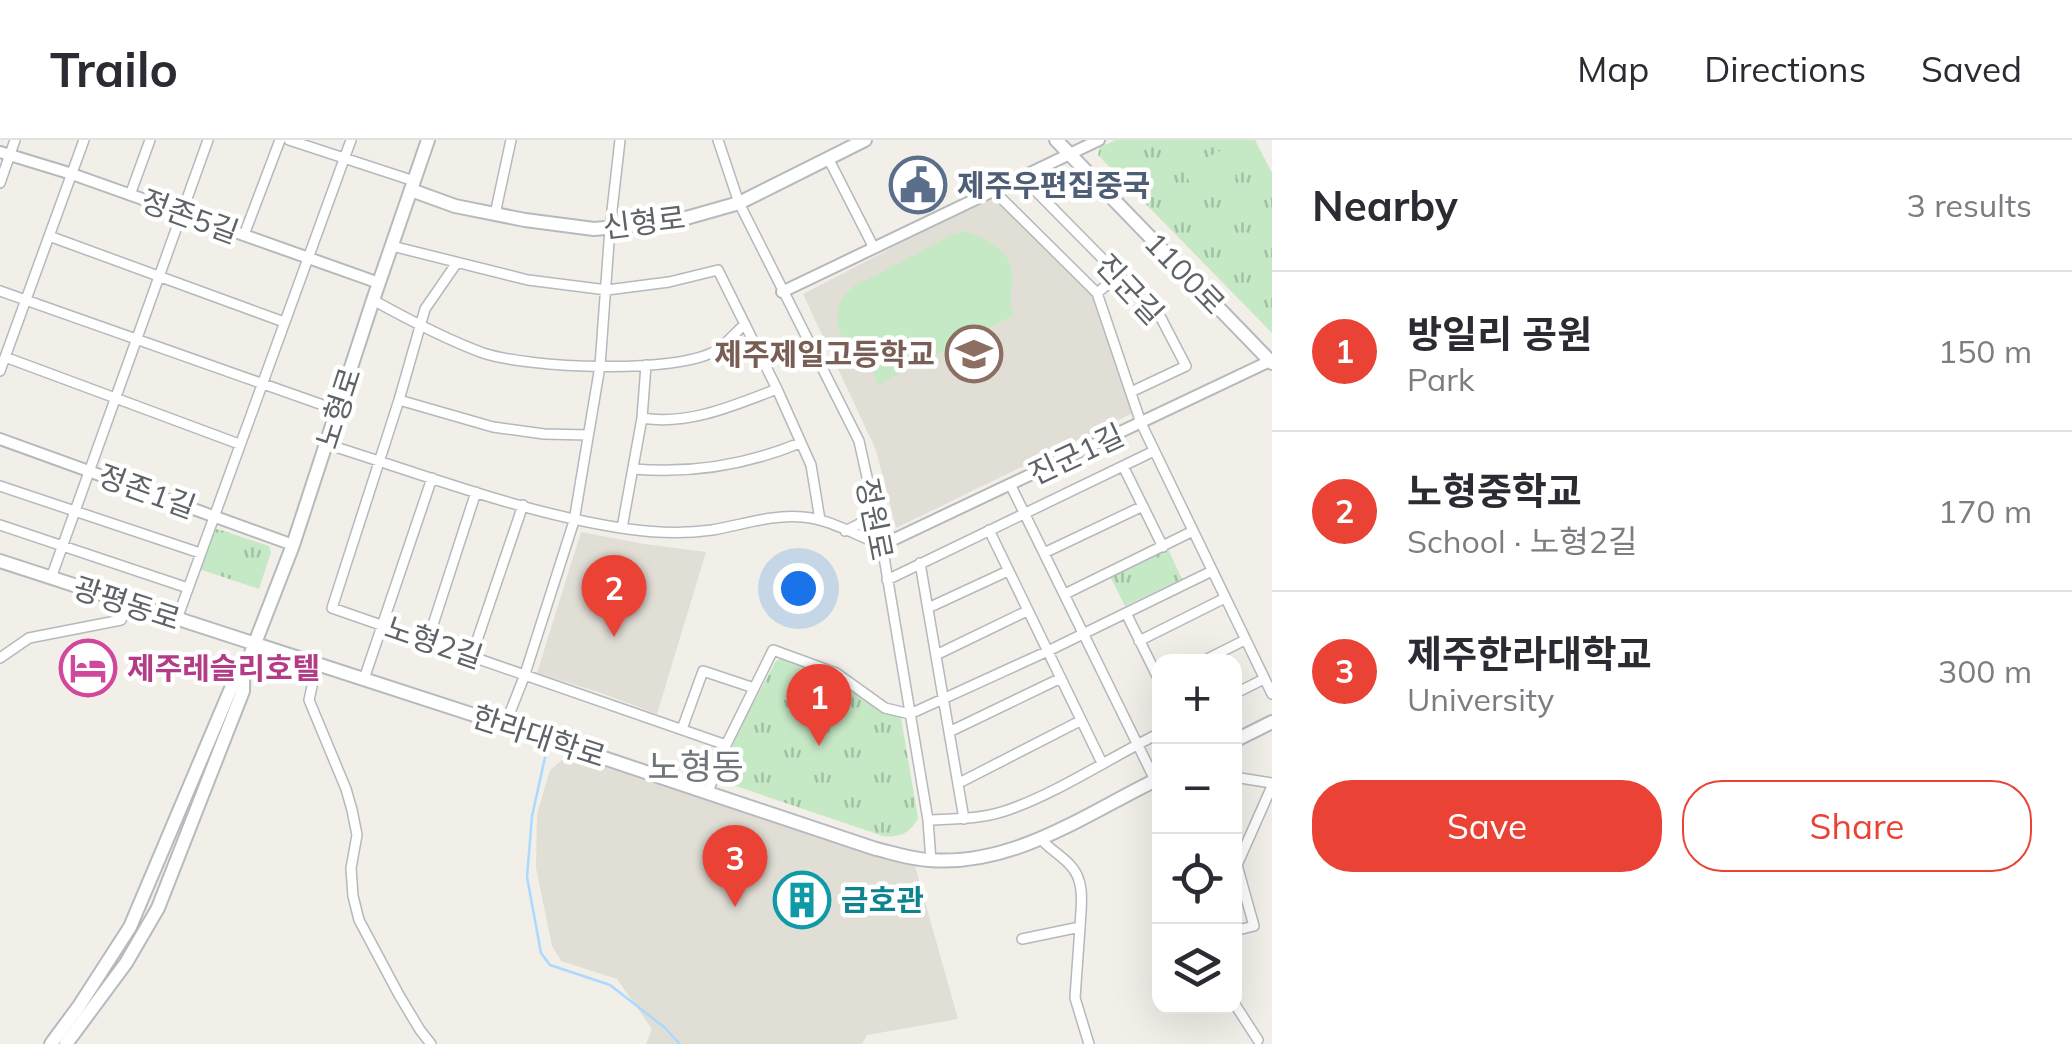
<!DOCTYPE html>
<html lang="en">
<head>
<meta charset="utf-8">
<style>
	body { margin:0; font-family:Mulish,"Noto Sans KR",sans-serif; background:#f2f2f3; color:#2b2b33 }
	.controls { position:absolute; right:30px; bottom:30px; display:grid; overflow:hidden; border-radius:20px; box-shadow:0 10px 40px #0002 }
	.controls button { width:90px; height:90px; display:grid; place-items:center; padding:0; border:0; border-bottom:2px solid #e1e1e2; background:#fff; color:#2b2b33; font:50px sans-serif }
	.you { position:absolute; left:798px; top:448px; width:35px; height:35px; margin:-25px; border:8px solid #fff; border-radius:50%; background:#1a73e8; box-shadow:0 0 0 15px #1a73e833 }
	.badge { display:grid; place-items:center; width:65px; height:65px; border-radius:50%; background:#ea4335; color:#fff; font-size:32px; font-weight:700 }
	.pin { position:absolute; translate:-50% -82px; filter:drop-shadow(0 2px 5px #0008) }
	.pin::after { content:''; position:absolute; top:52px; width:35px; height:30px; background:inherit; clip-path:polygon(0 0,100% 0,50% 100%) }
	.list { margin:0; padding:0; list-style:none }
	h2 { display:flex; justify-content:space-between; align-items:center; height:130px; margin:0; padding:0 40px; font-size:42px }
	h2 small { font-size:32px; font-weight:400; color:#7c7c81 }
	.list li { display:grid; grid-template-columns:65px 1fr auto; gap:30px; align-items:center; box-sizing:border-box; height:160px; padding:0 40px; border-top:2px solid #e1e1e2 }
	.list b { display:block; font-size:38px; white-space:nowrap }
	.list p { margin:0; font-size:32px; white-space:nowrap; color:#7c7c81 }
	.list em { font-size:32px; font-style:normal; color:#7c7c81 }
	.actions { display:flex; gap:20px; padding:30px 40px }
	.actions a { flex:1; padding:22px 0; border:2px solid #ea4335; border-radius:40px; text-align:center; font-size:35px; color:#ea4335 }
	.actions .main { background:#ea4335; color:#fff }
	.icon { flex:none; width:55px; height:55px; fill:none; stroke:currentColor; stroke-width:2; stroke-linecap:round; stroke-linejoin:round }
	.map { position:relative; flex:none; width:1272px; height:904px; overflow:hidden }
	header { display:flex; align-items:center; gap:60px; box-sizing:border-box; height:140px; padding:0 50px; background:#fff; border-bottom:2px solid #e1e1e2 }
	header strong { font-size:48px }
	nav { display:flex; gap:55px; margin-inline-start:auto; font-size:35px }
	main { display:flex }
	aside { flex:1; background:#fff }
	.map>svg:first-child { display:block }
	.education { fill:#e1ded6 }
	.park { fill:url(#park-tufts) }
	.pitch { fill:#c5e8c5 }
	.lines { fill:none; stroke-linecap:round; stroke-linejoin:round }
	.stream { stroke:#aadaff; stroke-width:2.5 }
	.minor-casing { stroke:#b5b8bc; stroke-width:12 }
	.tertiary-casing { stroke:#b5b8bc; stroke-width:14 }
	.secondary-casing { stroke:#b6babf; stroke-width:16 }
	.minor { stroke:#fff; stroke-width:9 }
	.tertiary { stroke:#fff; stroke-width:10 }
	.secondary { stroke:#fff; stroke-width:12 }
	.labels { text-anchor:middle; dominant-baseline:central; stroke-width:9; stroke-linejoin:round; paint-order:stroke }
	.service-label { font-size:30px; font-weight:bold; fill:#4e5e75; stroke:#fff; text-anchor:start }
	.street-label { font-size:30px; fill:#5f6368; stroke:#fff }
	.education-label { font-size:30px; font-weight:bold; fill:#785e54; stroke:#fff; text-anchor:end }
	.hotel-label { font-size:30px; font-weight:bold; fill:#b23c85; stroke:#fff; text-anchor:start }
	.culture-label { font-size:30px; font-weight:bold; fill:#0d838f; stroke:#fff; text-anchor:start }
	.quarter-label { font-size:35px; fill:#70757a; stroke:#fff }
</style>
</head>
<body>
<header>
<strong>Trailo</strong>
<nav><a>Map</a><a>Directions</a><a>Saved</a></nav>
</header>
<main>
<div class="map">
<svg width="1272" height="904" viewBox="0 0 1272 904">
	<defs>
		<pattern id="park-tufts" width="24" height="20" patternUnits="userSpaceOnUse" patternTransform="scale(2.5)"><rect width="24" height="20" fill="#c5e8c5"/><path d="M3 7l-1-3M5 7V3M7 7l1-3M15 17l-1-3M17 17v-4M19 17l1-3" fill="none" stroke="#a3c0a4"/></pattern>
	</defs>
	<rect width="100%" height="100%" fill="#f1efe8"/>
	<path class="education" d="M994 55 1096 157 1135 272 896 388 876 310 803 154Z
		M581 392 644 404 706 412 657 574 598 552 537 533Z
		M568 615 915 726 958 879 867 895 862 904H646L652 889 617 839 561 821 552 806 536 728 537 674 550 630Z"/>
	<path class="park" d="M1116 0H1255L1272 33V193L1098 15 1100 7Z
		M218 389 269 406 271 412 259 449 199 429 212 390Z
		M1168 409 1182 439 1125 466 1110 436Z
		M784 517 830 536 887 573 901 578 918 678C911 693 899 698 883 696L724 642 720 634 745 579 776 521Z"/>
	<path class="pitch" d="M1222 10 1236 38 1197 57 1183 29Z
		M964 91C989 99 1015 112 1012 142 1011 156 1008 161 1014 175L878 245 873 232 878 229C834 212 818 157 869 139L954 94Z"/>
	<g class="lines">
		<path class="stream" d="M546 613 532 676 527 737 541 813 550 825 610 845 664 887 680 904"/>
		<g class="minor-casing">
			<path id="minor" d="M289 0 414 41
				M718 0 739 63 859 301 882 405 928 680 931 721
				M828 18 874 108
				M1021 36 1161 178 1186 226 1131 252
				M0 43 15 0
				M993 50 1097 153 1141 283 1272 554
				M130 55 150 0
				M495 74 511 0
				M244 95 280 0
				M49 96 284 182
				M392 106 528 140 607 150 669 142 718 130 777 249 811 325 820 380
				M456 124 425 169 399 260 332 468 726 605
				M0 151 337 270
				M1097 153 1119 135
				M373 160C409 180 445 199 483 213 528 228 677 235 717 210 727 203 736 192 745 184
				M5 217 239 304
				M0 231 84 0
				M399 260 493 287 544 294 588 295
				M642 278C688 286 735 265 777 249
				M326 304C422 334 528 375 628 389 656 393 684 394 712 390 742 385 772 374 803 377 830 379 857 396 882 405
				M1123 326 1163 407
				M634 329C692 334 746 325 800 303
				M1010 344 1155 640
				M0 346 200 413
				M0 385 188 448
				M622 388 642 278 646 225
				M989 390 1102 623
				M845 391 865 381 874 368
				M1044 413 1143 366
				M920 423 964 679
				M51 438 208 0
				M887 440 1154 311
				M1065 454 1193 391
				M928 468 1008 431
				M1126 473 1160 542
				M177 479 351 0
				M428 500 476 352
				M1139 501 1225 458
				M472 515 523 365
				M936 515 1027 471
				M0 518 29 498 121 480 130 464
				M1201 522 1245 500
				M317 524 309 560 346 649 352 670 357 695 351 728 353 756 359 780 399 855 420 890 431 904
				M364 539 432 338
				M1234 554 1264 539
				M505 585 524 537 574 381 600 226 610 88 620 0
				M682 589 703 531 754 548
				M949 592 1061 538
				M1234 637 1272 643
				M959 643 1080 581
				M708 652 726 605 773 510 836 533 885 568 910 574 1048 511 1212 431
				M928 680C954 679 980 679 1005 671 1056 654 1111 617 1160 593
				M1080 787 1075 858 1089 904
				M1234 791 1254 786 1237 725 1272 646
				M1022 799 1080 787C1081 766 1086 741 1070 725 1061 715 1049 709 1040 698
				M1234 863 1258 900"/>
		</g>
		<g class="tertiary-casing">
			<path id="tertiary" d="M0 12 72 34 379 143
				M782 152 1099 0
				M0 299 293 405
				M882 405 1270 221"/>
		</g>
		<g class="secondary-casing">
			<path id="secondary" d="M1056 0 1272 223
				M411 50 455 66 525 80 594 89 672 82 739 63 865 0
				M0 421 505 585 876 709C893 713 911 719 929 720 1014 727 1087 673 1160 638
				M1234 601 1272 582
				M51 904 79 866 130 787 232 546 243 534
				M66 904 126 823 158 768 243 551V534L293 405 373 160 428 0"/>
		</g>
		<use href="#minor" class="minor"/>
		<use href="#tertiary" class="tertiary"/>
		<use href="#secondary" class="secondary"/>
	</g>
	<defs>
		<g id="civic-ring" transform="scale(2.875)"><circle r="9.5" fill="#fff" stroke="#5c6f8a" stroke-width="1.5"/><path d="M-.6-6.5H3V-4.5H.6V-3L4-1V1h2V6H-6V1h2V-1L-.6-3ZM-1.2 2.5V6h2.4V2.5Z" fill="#5c6f8a"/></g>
		<g id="school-ring" transform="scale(2.875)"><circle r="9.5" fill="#fff" stroke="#8d6e63" stroke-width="1.5"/><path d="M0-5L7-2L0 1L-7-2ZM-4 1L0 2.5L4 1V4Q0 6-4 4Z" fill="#8d6e63"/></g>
		<g id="hotel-ring" transform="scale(2.875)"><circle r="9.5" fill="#fff" stroke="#d1479c" stroke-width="1.5"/><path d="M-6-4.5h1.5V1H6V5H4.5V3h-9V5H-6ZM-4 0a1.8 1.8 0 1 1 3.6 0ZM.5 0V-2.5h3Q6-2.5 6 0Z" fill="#d1479c"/></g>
		<g id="building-ring" transform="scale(2.875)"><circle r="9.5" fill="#fff" stroke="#0f9aa8" stroke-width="1.5"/><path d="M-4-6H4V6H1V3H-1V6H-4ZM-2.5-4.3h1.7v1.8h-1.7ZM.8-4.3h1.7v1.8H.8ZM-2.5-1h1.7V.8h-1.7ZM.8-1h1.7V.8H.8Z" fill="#0f9aa8"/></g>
	</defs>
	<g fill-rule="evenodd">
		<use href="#civic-ring" x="918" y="45"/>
		<use href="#school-ring" x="974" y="214"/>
		<use href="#hotel-ring" x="88" y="528"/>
		<use href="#building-ring" x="802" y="760"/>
	</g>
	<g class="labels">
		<g class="service-label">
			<text x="957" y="45">제주우편집중국</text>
		</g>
		<g class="street-label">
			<text transform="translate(190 76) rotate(20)">정존5길</text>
			<text transform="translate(644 82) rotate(-7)">신형로</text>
			<text transform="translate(1185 133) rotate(46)">1100로</text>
			<text transform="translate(1130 149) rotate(47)">진군길</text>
			<text transform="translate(338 268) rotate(-72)">노형로</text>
			<text transform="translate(1076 314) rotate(-25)">진군1길</text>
			<text transform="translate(147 351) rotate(20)">정존1길</text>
			<text transform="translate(875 379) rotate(79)">정원로</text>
			<text transform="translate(127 463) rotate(18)">광평동로</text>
			<text transform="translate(434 502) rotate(19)">노형2길</text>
			<text transform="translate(539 596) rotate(18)">한라대학로</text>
		</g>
		<g class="education-label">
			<text x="935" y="214">제주제일고등학교</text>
		</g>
		<g class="hotel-label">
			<text x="127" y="528">제주레슬리호텔</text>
		</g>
		<g class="culture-label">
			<text x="841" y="760">금호관</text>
		</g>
		<g class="quarter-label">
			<text x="696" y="626">노형동</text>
		</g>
	</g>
</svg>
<div class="controls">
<button>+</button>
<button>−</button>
<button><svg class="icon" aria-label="locate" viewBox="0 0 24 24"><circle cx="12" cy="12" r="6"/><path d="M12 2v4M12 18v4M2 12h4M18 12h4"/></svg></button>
<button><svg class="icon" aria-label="layers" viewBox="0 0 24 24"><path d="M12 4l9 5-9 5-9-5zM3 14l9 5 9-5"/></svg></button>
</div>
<div class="you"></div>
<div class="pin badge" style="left:819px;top:606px">1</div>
<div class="pin badge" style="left:614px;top:497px">2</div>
<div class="pin badge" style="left:735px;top:767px">3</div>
</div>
<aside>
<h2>Nearby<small>3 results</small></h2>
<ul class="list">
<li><span class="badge">1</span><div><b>방일리 공원</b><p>Park</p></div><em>150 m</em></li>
<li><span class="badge">2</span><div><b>노형중학교</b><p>School · 노형2길</p></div><em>170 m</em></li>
<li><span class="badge">3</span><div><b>제주한라대학교</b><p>University</p></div><em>300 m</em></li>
</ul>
<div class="actions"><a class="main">Save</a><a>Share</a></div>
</aside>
</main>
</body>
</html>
